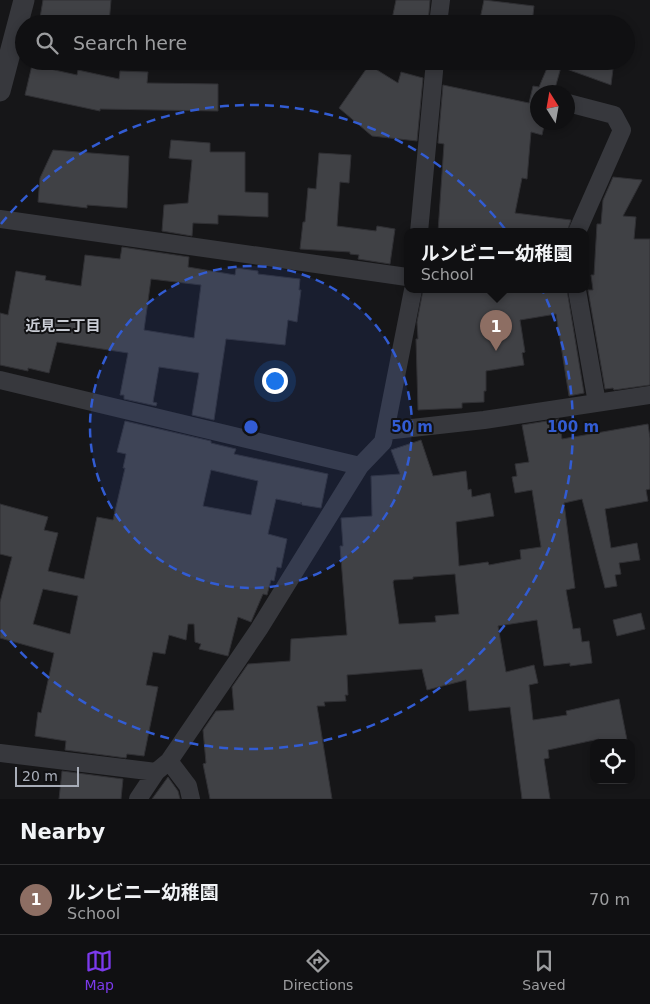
<!DOCTYPE html>
<html lang="en">
<head>
<meta charset="utf-8">
<style>
	body { margin:0; font-family:"DejaVu Sans","Noto Sans JP",sans-serif; background:#1e1e20; color:#f1f3f6 }
	.controls { position:absolute; right:15px; bottom:15px; display:grid; overflow:hidden; border-radius:10px; box-shadow:0 2px 8px #0003 }
	.controls button { width:45px; height:45px; display:grid; place-items:center; padding:0; border:0; border-bottom:1px solid #303032; background:#101012; color:#f1f3f6; font:25px sans-serif }
	.compass { position:absolute; left:530px; top:85px; width:45px; height:45px; border-radius:50%; background:#101012; box-shadow:0 2px 8px #0003; rotate:349deg }
	.scale { position:absolute; left:15px; bottom:12px; width:64px; box-sizing:border-box; padding-left:5px; border:2px solid #a8adb8; border-top:0; font-size:14px; line-height:18px; white-space:nowrap; color:#a8adb8; -webkit-text-stroke:4px #111113; paint-order:stroke }
	.you { position:absolute; left:274px; top:380px; width:18px; height:18px; margin:-12px; border:4px solid #fff; border-radius:50%; background:#1a73e8; box-shadow:0 0 0 8px #1a73e833 }
	.badge { display:grid; place-items:center; width:32px; height:32px; border-radius:50%; background:#7c3aed; color:#fff; font-size:16px; font-weight:700 }
	.pin { position:absolute; translate:-50% -41px; filter:drop-shadow(0 1px 2px #0008) }
	.pin::after { content:''; position:absolute; top:26px; width:18px; height:15px; background:inherit; clip-path:polygon(0 0,100% 0,50% 100%) }
	.popup { position:absolute; left:404px; top:228px; width:185px; height:65px; box-sizing:border-box; display:grid; place-content:center; border-radius:10px; background:#101012; filter:drop-shadow(0 1px 4px #0005); font-size:16px; white-space:nowrap; color:#9c9d9f }
	.popup b { font-size:19px; color:#f1f3f6 }
	.popup::after { content:''; position:absolute; left:50%; top:100%; margin-left:-10px; border:10px solid transparent; border-top-color:#101012 }
	.list { margin:0; padding:0; list-style:none }
	h2 { display:flex; justify-content:space-between; align-items:center; height:65px; margin:0; padding:0 20px; font-size:21px }
	h2 small { font-size:16px; font-weight:400; color:#9c9d9f }
	.list li { display:grid; grid-template-columns:32px 1fr auto; gap:15px; align-items:center; box-sizing:border-box; height:70px; padding:0 20px; border-top:1px solid #303032 }
	.list b { display:block; font-size:19px; white-space:nowrap }
	.list p { margin:0; font-size:16px; white-space:nowrap; color:#9c9d9f }
	.list em { font-size:16px; font-style:normal; color:#9c9d9f }
	.icon { flex:none; width:28px; height:28px; fill:none; stroke:currentColor; stroke-width:2; stroke-linecap:round; stroke-linejoin:round }
	.map { position:relative; flex:none; width:650px; height:799px; overflow:hidden }
	.search { position:absolute; background:#101012; box-shadow:0 2px 8px #0003; left:15px; right:15px; top:15px; height:55px; display:flex; align-items:center; gap:12px; box-sizing:border-box; padding:0 18px; border-radius:28px; color:#9c9d9f; font-size:19px }
	.sheet { height:135px; background:#101012 }
	nav { display:flex; justify-content:space-around; align-items:center; box-sizing:border-box; height:70px; border-top:1px solid #303032; background:#101012; font-size:14px; color:#9c9d9f }
	nav a { display:grid; justify-items:center; gap:2px }
	nav .on { color:#7c3aed }
	.map>svg:first-child { display:block }
	.building { fill:#404145; stroke:#303034; fill-rule:evenodd }
	.lines { fill:none; stroke-linecap:round; stroke-linejoin:round }
	.minor { stroke:#37383d; stroke-width:18 }
	.tertiary { stroke:#37383d; stroke-width:21 }
	.ring { fill:none; stroke:#325cd3; stroke-width:2.5; stroke-dasharray:9 6 }
	.labels { text-anchor:middle; dominant-baseline:central; stroke-width:4; stroke-linejoin:round; paint-order:stroke }
	.neighbourhood-label { font-size:15px; font-weight:bold; fill:#c9ccd4; stroke:#111113 }
	.centre { fill:#325cd3; stroke:#111113; stroke-width:2.5 }
	.ring-label { font-size:15px; text-anchor:middle; font-weight:bold; fill:#325cd3; stroke:#111113; stroke-width:4; stroke-linejoin:round; paint-order:stroke }
</style>
</head>
<body>
<div class="map">
<svg width="650" height="799" viewBox="0 0 650 799">
	<rect width="100%" height="100%" fill="#161618"/>
	<path class="building" d="M43 0H111L109 24H39Z
		M396 0H430L428 24H391Z
		M484 0 534 6 532 24H479Z
		M550 61H614L611 85 561 67 554 92H538V122H545L542 135 531 132 527 179 522 178 515 213 571 220 567 232H438L444 144 438 143 443 85 529 103 533 86 539 87Z
		M32 65 77 75 78 70 119 79 120 71 148 72 147 83 218 84V111L100 109V111L25 95Z
		M369 65 398 83 401 72 423 78 417 141 372 136 339 108Z
		M171 140 210 143V152H245V192L268 193V217L218 215V224L193 223 192 236 162 231 164 205 188 203 192 160 169 158Z
		M53 150 129 156 127 208 87 205V208L38 202 40 178Z
		M319 153 351 155 349 183 340 182 337 226 376 231 377 226 395 229 390 264 358 259 359 255 350 254V252L300 249 303 222H305L308 188 316 189Z
		M613 177 642 180 623 216 636 217 634 239H650V385L614 390 613 388 605 389 588 290H593L591 275H594L597 224H601L603 200Z
		M122 247 189 257 188 267 235 275 236 268 258 271V274L300 279 299 290H301L297 322 288 320 285 345 226 339 214 420 192 415 199 373 159 367 153 402 157 403 156 406 124 399V395H120L128 353 57 342 49 373 28 368V371L0 365V313L8 315 16 271 46 276 45 280 81 286 85 255 120 259ZM151 279 201 285 194 338 144 330Z
		M423 290H567L584 393 569 396 556 314 520 320 525 352 522 353 524 365 486 371V391H484V402L462 403V408L418 410 416 339H418L417 322Z
		M559 419 562 439 648 424 650 438V489L646 490 648 501 605 509 611 548 637 543 640 560 619 563 621 574 615 575 617 586 605 588 582 499 564 503 575 588 566 590 573 629 580 628 582 642 589 641 592 663 570 666V663L544 666 537 620 498 626 506 672 534 665 538 683 529 685 533 720 567 715 566 711 619 699 627 740 613 743H600L599 739 548 750 549 758 544 759 550 799H522L510 707 469 711 466 680 427 690 422 669 347 675 348 695H345L346 701 324 702 325 706H317L332 799H210L203 764 206 763 203 730 216 711 234 710 232 687 248 664 290 661 291 639 347 635 340 546H343L341 518 372 516 371 476 400 474 391 450 421 440 433 476 466 471 468 490 471 489 472 497 490 493 494 516 456 522 459 566 488 562 489 565 521 559 520 550 541 547 532 490 515 493 512 477 517 476 515 464 529 462 522 425ZM455 574 459 614 435 616 436 622 399 624 393 582 394 580 413 579V577Z
		M125 421 211 441V443L236 449 234 454 328 474 321 508 302 505 301 502V504L276 499 268 534 287 539 281 568 277 567 274 581 271 580 267 595 263 594 251 622 238 617 228 656 199 649 201 644 195 642 194 624H188L186 640 169 635 165 654 153 652 146 685 158 687 144 756 127 754 126 758 65 750 66 741 35 736 38 712 41 713 54 653 0 638V602L12 557 0 554V504L48 517 44 530 58 533 48 571 84 579 97 517 113 520 125 468H123L126 454 117 452ZM211 470 258 481 251 515 203 506ZM43 589 78 596 70 634 33 624Z
		M641 613 645 629 617 636 613 620Z
		M62 771 123 779 121 799H59Z
		M168 777 178 791 180 799H152Z"/>
	<g class="lines">
		<path class="minor" d="M438 24 441 0
			M568 103 614 115 622 130 577 232
			M0 219 407 277
			M419 232 435 61
			M577 290 597 403
			M0 380 360 466
			M385 431 484 420 650 395
			M0 753 156 772
			M169 761 188 786 191 799
			M138 799 156 772 169 761 259 629 360 466 383 442 413 290"/>
		<path class="tertiary" d="M0 91 24 0"/>
	</g>
	<circle cx="251" cy="427" r="161" fill="#325cd3" fill-opacity=".12"/>
	<g class="ring">
		<circle cx="251" cy="427" r="161"/>
		<path d="M1 224A322 322 0 1 1 1 630"/>
	</g>
	<g class="labels">
		<g class="neighbourhood-label">
			<text x="63" y="326">近見二丁目</text>
		</g>
	</g>
	<circle cx="251" cy="427" r="8" class="centre"/>
	<g class="ring-label">
		<text x="412" y="432">50 m</text>
		<text x="573" y="432">100 m</text>
	</g>
</svg>
<div class="controls">
<button><svg class="icon" aria-label="locate" viewBox="0 0 24 24"><circle cx="12" cy="12" r="6"/><path d="M12 2v4M12 18v4M2 12h4M18 12h4"/></svg></button>
</div>
<svg class="compass" viewBox="-18 -18 36 36"><path d="M0-13l5 13h-10z" fill="#e53935"/><path d="M0 13l5-13h-10z" fill="#9c9d9f"/></svg>
<div class="scale">20 m</div>
<div class="you"></div>
<div class="pin badge" style="left:496px;top:351px;background:#8d6e63">1</div>
<div class="popup"><b>ルンビニー幼稚園</b>School</div>
<div class="search"><svg class="icon" aria-label="search" viewBox="0 0 24 24"><circle cx="10" cy="10" r="6"/><path d="M15 15l6 6"/></svg>Search here</div>
</div>
<section class="sheet">
<h2>Nearby<small></small></h2>
<ul class="list">
<li><span class="badge" style="background:#8d6e63">1</span><div><b>ルンビニー幼稚園</b><p>School</p></div><em>70 m</em></li>
</ul>
</section>
<nav>
<a class="on"><svg class="icon" aria-label="map" viewBox="0 0 24 24"><path d="M3 6l6-2 6 2 6-2v14l-6 2-6-2-6 2zM9 4v14M15 6v14"/></svg>Map</a>
<a><svg class="icon" aria-label="directions" viewBox="0 0 24 24"><path d="M12 3l9 9-9 9-9-9zM9 14v-3h6M13 9l2 2-2 2"/></svg>Directions</a>
<a><svg class="icon" aria-label="saved" viewBox="0 0 24 24"><path d="M7 4h10v16l-5-4-5 4z"/></svg>Saved</a>
</nav>
</body>
</html>
